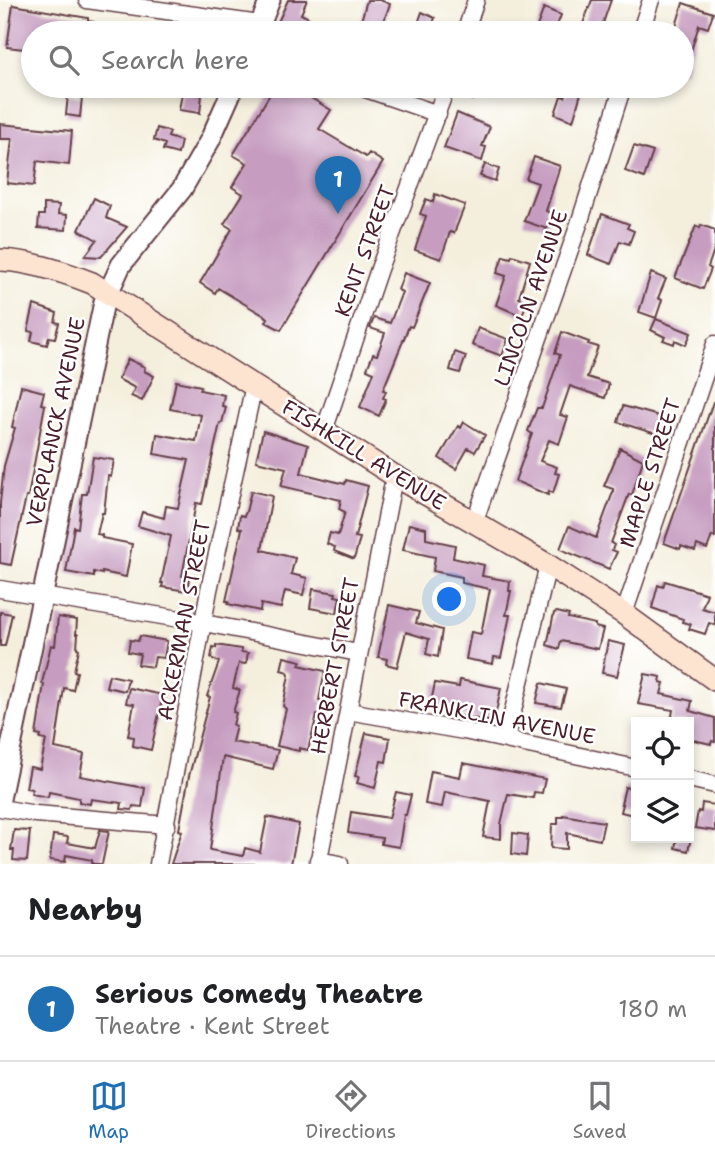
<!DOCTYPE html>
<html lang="en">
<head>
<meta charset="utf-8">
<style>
	body { margin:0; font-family:"Shantell Sans",sans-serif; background:#f6f6f6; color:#202124 }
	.controls { position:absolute; right:21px; bottom:21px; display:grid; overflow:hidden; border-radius:0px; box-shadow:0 4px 10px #0003 }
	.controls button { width:63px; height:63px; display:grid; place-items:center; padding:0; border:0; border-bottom:2px solid #e0e0e0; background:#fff; color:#202124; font:35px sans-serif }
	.you { position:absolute; left:450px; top:600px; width:24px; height:24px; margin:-18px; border:5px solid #fff; border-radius:50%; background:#1a73e8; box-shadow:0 0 0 10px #1a73e833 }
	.badge { display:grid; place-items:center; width:46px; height:46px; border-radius:50%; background:#1f6fb2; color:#fff; font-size:23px; font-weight:700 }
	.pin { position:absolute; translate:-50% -58px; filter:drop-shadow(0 2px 4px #0008) }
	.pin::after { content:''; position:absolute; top:37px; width:24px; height:21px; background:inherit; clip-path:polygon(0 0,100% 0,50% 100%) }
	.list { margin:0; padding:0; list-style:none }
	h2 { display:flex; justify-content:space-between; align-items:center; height:91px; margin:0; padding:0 28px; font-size:30px }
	h2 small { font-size:23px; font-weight:400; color:#757577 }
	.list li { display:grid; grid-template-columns:46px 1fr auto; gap:21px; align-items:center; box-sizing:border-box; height:105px; padding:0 28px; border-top:2px solid #e0e0e0 }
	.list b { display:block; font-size:26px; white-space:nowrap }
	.list p { margin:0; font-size:23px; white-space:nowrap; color:#757577 }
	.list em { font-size:23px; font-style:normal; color:#757577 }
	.icon { flex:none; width:38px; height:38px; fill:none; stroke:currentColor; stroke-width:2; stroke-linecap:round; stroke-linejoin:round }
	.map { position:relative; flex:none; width:715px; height:864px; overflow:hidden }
	.search { position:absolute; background:#fff; box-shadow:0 4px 10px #0003; left:21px; right:21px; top:21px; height:77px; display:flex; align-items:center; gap:18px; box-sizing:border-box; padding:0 24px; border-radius:38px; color:#757577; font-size:26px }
	.sheet { height:196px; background:#fff }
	nav { display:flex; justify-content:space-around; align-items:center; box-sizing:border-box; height:98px; border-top:2px solid #e0e0e0; background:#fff; font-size:19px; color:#757577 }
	nav a { display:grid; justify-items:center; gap:4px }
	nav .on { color:#1f6fb2 }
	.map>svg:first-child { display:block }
	.building { fill:#c69cc0 }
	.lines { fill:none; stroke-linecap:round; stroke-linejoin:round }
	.minor-casing { stroke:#643e46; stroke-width:19 }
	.tertiary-casing { stroke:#643e46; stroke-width:23 }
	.secondary-casing { stroke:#643e46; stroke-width:24 }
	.minor { stroke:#fff; stroke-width:16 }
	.tertiary { stroke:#fff; stroke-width:19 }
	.secondary { stroke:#fde4d1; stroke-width:21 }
	.labels { text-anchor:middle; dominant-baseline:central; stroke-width:5; stroke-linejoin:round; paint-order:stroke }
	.street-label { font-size:21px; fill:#4a1f2b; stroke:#fff }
</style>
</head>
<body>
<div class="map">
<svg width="715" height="864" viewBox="0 0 715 864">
	<rect width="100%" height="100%" fill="#fff"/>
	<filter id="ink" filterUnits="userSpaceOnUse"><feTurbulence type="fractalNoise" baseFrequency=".0143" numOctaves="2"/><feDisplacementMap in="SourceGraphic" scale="14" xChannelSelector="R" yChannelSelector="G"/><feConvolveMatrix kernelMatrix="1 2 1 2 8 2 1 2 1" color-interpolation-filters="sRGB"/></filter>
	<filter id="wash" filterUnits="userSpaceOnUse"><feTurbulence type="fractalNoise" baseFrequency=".00686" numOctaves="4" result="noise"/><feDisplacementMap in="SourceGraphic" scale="28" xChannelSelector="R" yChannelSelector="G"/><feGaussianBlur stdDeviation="1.57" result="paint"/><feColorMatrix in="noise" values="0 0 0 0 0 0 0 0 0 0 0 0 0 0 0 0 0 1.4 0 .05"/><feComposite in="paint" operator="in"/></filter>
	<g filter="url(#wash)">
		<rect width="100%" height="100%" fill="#f4efdd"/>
		<g id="blocks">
			<path class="building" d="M288 0H307L301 14 309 18 303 31 294 27 292 33H273Z
				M367 0H380L390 4 381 29 390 33H354L358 20 361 21Z
				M592 0H611L603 23 626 33H591L581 29Z
				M683 3 713 13 708 28 699 25 684 73H682V33H674Z
				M13 5 88 18V21L94 22 93 33H33V50L7 47Z
				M544 8 561 15 554 33 536 29Z
				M422 12 435 18 429 33 416 29Z
				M275 86H291L331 110 319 129 366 157 369 153 383 162 281 330 266 322 268 318 218 288 215 293 200 283 232 229 224 224 243 194 232 187 247 163 233 155Z
				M457 86H487L482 99 475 96 473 100 461 95 463 92 457 89Z
				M569 88 581 93 573 121 555 114 561 96 565 97Z
				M182 93 202 95 200 113 179 110Z
				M68 95 82 97 80 117 66 115Z
				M457 113 490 127 482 146 486 147 482 161 444 148Z
				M0 124 72 131 69 165 37 161 34 186 7 183 12 139H0Z
				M157 128 170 132 168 137 181 141 178 154 163 150 165 144 154 140Z
				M634 146 653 152 644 178 625 171Z
				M534 157 560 166 546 211 552 214 547 229 524 221 538 183 526 179Z
				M485 164 499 169 495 181 480 176Z
				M435 194 465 205 454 233 450 232 441 259 415 250 426 216 420 214 426 199 433 202Z
				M94 198 110 206 106 218 127 227 101 257 85 256 97 240 79 230Z
				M44 204 59 205 58 214 67 215 66 230 38 228 39 215H44Z
				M602 214 629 224 627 228 634 231 629 244 620 241 611 264 588 255Z
				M701 225 715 230V247L708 267 711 269 703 289 675 278 696 226 700 228Z
				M512 255 530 261 519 298 527 301 522 316 496 305 506 276 497 273 503 256 511 258Z
				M404 273 430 283 412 327 409 326 383 390 386 391 383 398 386 399 379 416 360 407 374 372 367 369 373 354 377 355 385 333 370 328 374 318 390 323 402 292 398 290Z
				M651 273 666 279 658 298 662 300 656 318 639 312Z
				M34 305 57 313 55 322 59 323 55 338 49 337 47 345 31 341 33 332 28 331Z
				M656 319 691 333 686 345 675 340 674 344 663 340 665 337 651 330Z
				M478 328 508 339 502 356 472 345Z
				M562 332 589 342 588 344 598 347 587 377 609 384 605 398 570 386 560 415 568 417 559 444 549 440 540 461 557 467 555 473 559 474 553 493 549 491 548 495 515 481 532 434 528 431 537 408H542L560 355 555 353Z
				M455 352 466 356 460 373 450 370Z
				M128 359 145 367 144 371 154 376 142 401 131 396 135 388 118 379Z
				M176 381 201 386 200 390 224 395 222 406 226 407 222 423H220L202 504 196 503 182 576 189 577 187 591 162 587 163 583H161L171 536 138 526 142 512 164 518 166 506 178 508 189 460 154 454 157 434 196 441 201 415 170 409Z
				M21 386 44 392 41 404 45 405 28 497H26L11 565 0 563V503L4 466 15 428 12 427Z
				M713 402H715V537L712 536 707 549 697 545 695 551 681 546 680 549 664 543Z
				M623 406 662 417 656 434 618 422Z
				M464 422 485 435 475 452 468 448 456 469 439 458 458 426 461 428Z
				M263 431 308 445 301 473 345 484 346 480 368 486 355 537 360 538 354 559 334 551 335 547 327 544 330 533 338 535 345 512 339 509 341 500 281 486 286 468 256 461Z
				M620 448 643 460 632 495 629 494 611 543 614 545 612 550 617 552 609 569 560 549 569 526 596 538 613 492V489L604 486Z
				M93 457 114 460 111 477 108 476 104 513H102L97 534 102 535V538L132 544 126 577 102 572V574L94 572V577L66 572 74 527 78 528 82 494H87Z
				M251 491 272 496 262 550 295 558 291 574 307 578 303 595 285 591 281 608 261 604 260 611 228 604 229 601H226L242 529 238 528 240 515 244 516 246 512Z
				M409 524 426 528V539L455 545 453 558 484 565 482 576 510 581 509 591H511L506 615H510L501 658 494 657 493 664 466 659 471 632 481 634 490 589 462 583V577L433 571 435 557 403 550Z
				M665 581 707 594 702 608 715 612V625L709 623 705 634 689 629 691 624 682 622 683 619 652 608 658 585 663 587Z
				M313 589 336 593 335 596 340 597 337 613 310 608Z
				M389 605 419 612 416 623 442 630 438 657 426 654 429 639 406 632 397 667 386 664 387 659 378 657Z
				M0 612 12 614 5 646H0Z
				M557 612 569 615 568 618 595 624V627L603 629 598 649 561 641 559 649 547 645 554 613Z
				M58 617 77 620 76 634H78L77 648 79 649 74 671 77 672 73 690 64 688 55 748 84 754 80 776 145 788 142 807 133 806 132 810 121 809 122 803 91 799 90 804 79 802V798L49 792 48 797 31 794 32 789 26 788 30 767 40 769 46 740 40 739 41 736 36 735 44 684 42 683 51 645 55 646Z
				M140 636 167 641 164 658 155 657 153 667 138 665 140 654 128 652 130 640 138 641Z
				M608 641 625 645 617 676 602 673Z
				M216 645 241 649V652L248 653 246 664 239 663 233 688 240 690 233 712 236 713 233 725 236 726 232 742 278 750 273 769 223 757 210 850 243 856 245 848 260 852 267 817 299 824 291 864H171L182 831 179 830 189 776 210 697 207 696 219 662 211 658 213 647 216 648Z
				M284 657 301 661 299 665 325 671 319 700 323 701 321 716 317 715 308 750 299 748V751L277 746 286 709 283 706 289 675 288 672 281 670Z
				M645 674 661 677 660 682 664 683 661 694 692 701 690 711 715 718V742L712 741 711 744 689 739V722H671L673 710 638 704Z
				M109 675 128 679 125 691 106 687Z
				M460 680 501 688 494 722 455 715 456 711 430 707 435 683 459 687Z
				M541 683 566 689 561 707 536 703Z
				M129 688 163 695 151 750 133 746 134 737 128 736 134 704 126 703Z
				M366 733 390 738 386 762 381 761 375 788 357 783 359 777 355 776Z
				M463 763 545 779 542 793 534 792 533 798 508 794 501 824V839L483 837 490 801 445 792 442 807 425 804 431 771 460 777Z
				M625 787 636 790 633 815 621 812 623 804H621Z
				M396 792 411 795 406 815H404L399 847 381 844 382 838 348 833 351 812 389 818Z
				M702 803 715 805V831L695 828 698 811 701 812Z
				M563 815 604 822 600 840 567 833V849L551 848 552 824H558V817H563Z
				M14 830 30 831 27 861 13 860 14 850H11Z
				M100 830 109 831 102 864H92V860L66 855 65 862 50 860 53 835 68 837 67 843 95 848Z
				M513 833 528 835 526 856 512 854Z
				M677 838H691L688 851 675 848Z"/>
		</g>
	</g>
	<g filter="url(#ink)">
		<use href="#blocks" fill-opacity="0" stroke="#643e46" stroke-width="2"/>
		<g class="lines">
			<g class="minor-casing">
				<path id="minor" d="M87 0 260 24
					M465 33 476 0
					M640 33 651 0
					M357 86 438 114
					M324 431 379 269 447 86
					M474 523 579 224 623 86
					M0 589 204 623 358 653
					M624 614 715 344
					M348 711 464 731 636 768
					M506 740 548 565
					M689 779 715 785
					M0 808 36 814 167 825
					M318 860 340 864
					M158 864 209 590 254 385
					M318 864 392 488 398 478"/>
			</g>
			<g class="tertiary-casing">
				<path id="tertiary" d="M257 33 270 0
					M0 799 104 302 121 265 182 189 210 140 234 86"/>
			</g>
			<g class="secondary-casing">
				<path id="secondary" d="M0 260C31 261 64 272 92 283L398 478 548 565 624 614 715 680"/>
			</g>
			<use href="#minor" class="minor"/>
			<use href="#tertiary" class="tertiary"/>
			<use href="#secondary" class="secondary"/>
		</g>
	</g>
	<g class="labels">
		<g class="street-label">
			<text transform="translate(365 251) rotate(-70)">KENT STREET</text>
			<text transform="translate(531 298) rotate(-71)">LINCOLN AVENUE</text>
			<text transform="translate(56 422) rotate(-78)">VERPLANCK AVENUE</text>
			<text transform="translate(364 455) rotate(32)">FISHKILL AVENUE</text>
			<text transform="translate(650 473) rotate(-72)">MAPLE STREET</text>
			<text transform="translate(184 620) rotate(-79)">ACKERMAN STREET</text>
			<text transform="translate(335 666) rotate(-79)">HERBERT STREET</text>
			<text transform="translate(497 718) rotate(11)">FRANKLIN AVENUE</text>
		</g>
	</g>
</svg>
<div class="controls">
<button><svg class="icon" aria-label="locate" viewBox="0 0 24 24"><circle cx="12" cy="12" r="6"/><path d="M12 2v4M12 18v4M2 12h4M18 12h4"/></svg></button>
<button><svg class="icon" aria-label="layers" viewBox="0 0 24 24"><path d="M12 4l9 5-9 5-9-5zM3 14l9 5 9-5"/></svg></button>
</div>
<div class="you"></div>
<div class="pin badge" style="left:338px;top:214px">1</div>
<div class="search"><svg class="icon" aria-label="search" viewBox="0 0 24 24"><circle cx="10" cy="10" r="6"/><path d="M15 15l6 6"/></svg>Search here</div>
</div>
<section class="sheet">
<h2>Nearby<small></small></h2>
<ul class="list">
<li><span class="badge">1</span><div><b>Serious Comedy Theatre</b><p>Theatre · Kent Street</p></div><em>180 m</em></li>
</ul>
</section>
<nav>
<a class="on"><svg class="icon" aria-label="map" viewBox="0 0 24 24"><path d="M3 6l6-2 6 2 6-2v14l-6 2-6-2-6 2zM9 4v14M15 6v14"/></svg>Map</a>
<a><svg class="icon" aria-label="directions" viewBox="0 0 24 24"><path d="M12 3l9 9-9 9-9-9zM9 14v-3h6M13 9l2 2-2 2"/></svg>Directions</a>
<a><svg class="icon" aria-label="saved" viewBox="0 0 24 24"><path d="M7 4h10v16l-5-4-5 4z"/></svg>Saved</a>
</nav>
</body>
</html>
